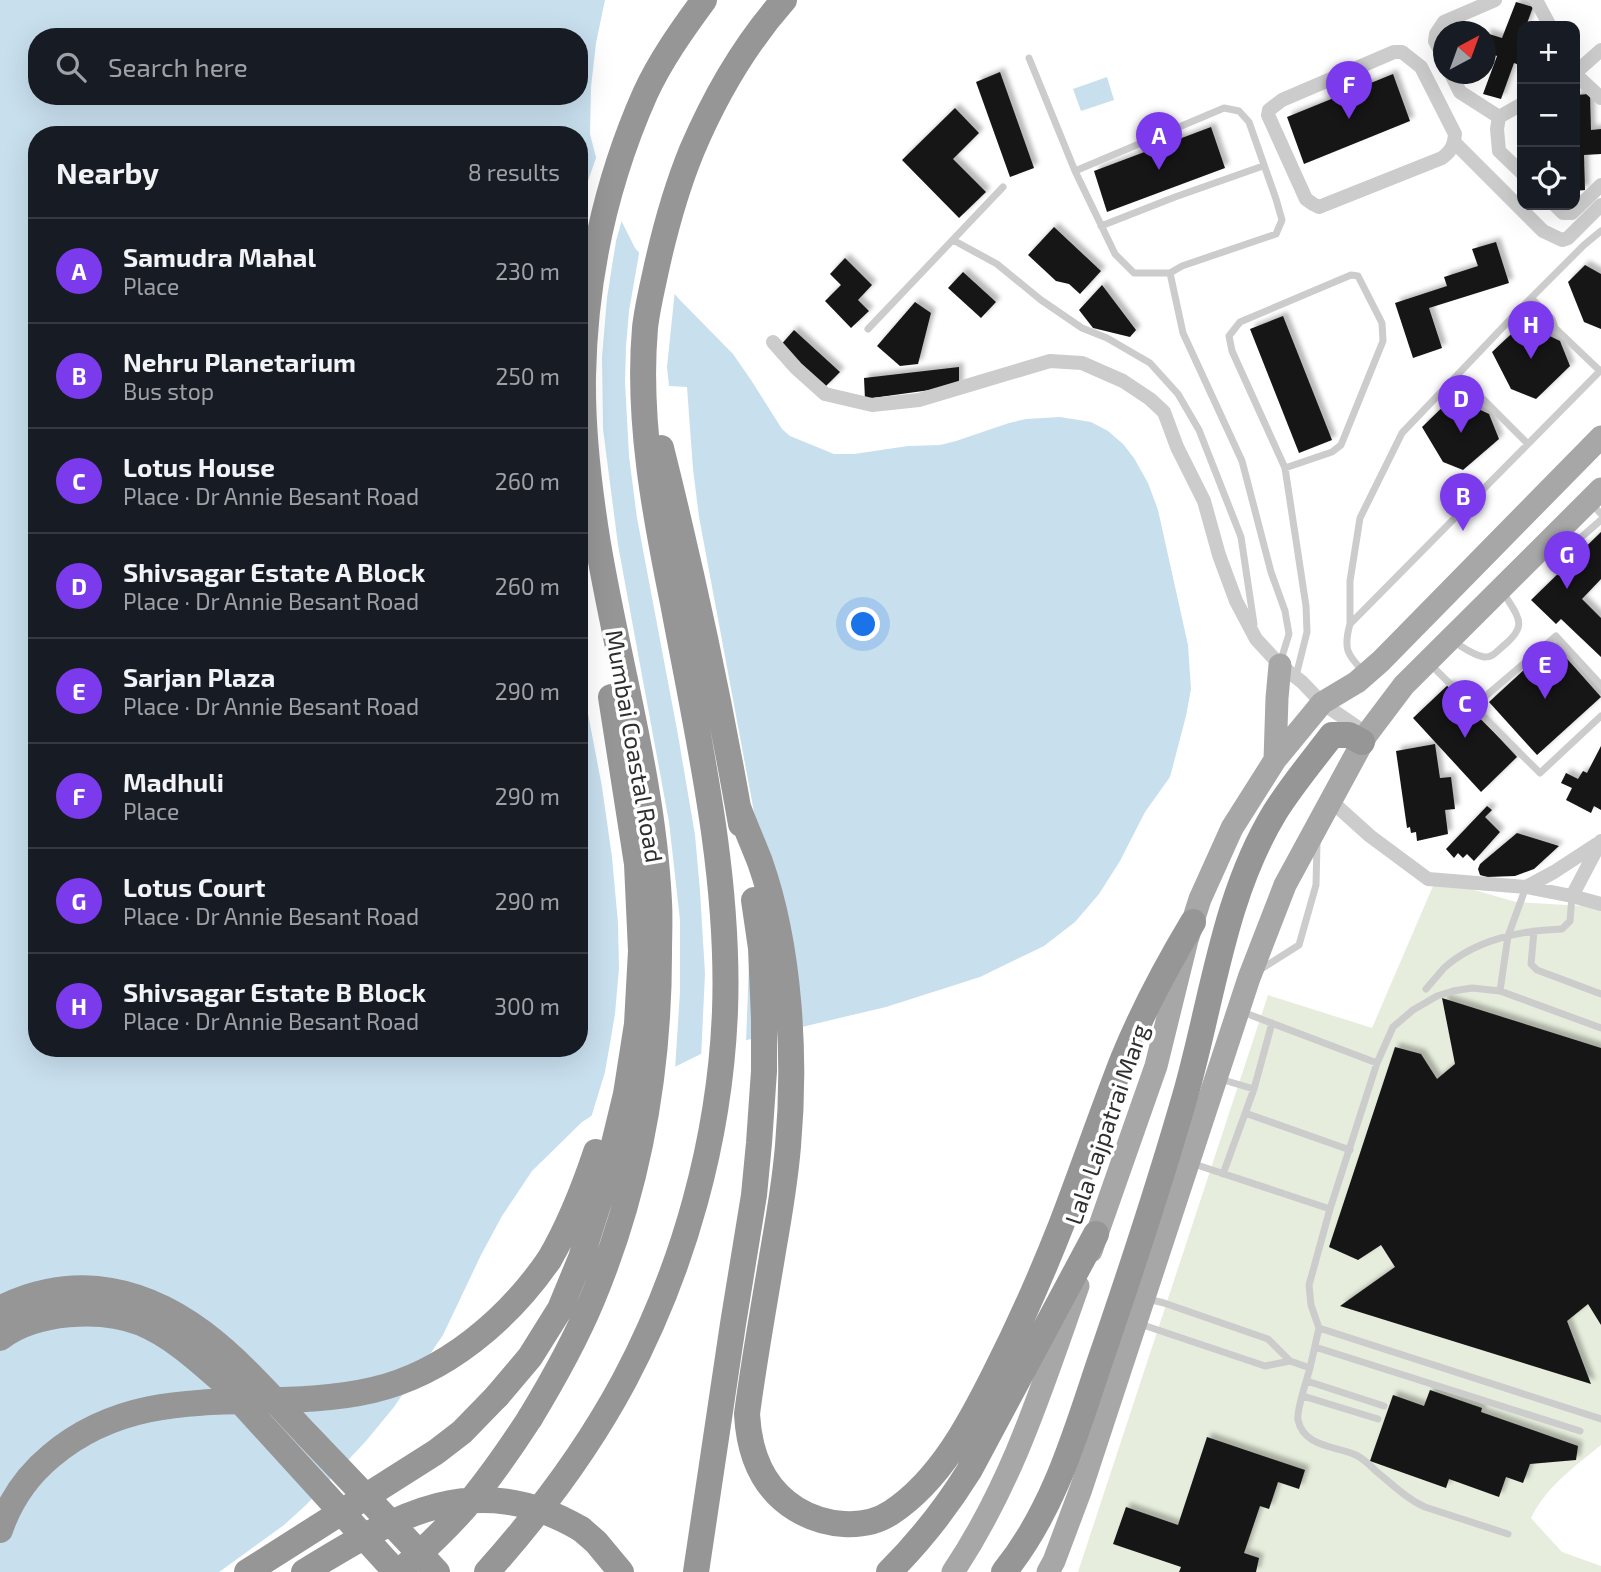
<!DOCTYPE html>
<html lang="en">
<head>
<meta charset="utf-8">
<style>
	body { margin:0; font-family:"Exo 2",sans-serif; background:#20242c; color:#f1f3f6 }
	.controls { position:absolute; right:21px; top:21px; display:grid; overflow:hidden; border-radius:14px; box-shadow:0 7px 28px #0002 }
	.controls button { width:63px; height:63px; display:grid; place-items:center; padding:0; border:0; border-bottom:2px solid #363941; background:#171b24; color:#f1f3f6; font:35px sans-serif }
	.compass { position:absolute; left:1433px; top:21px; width:63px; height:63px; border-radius:50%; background:#171b24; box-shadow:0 7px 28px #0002; rotate:41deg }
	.you { position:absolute; left:864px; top:625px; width:24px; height:24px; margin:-18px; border:5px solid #fff; border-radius:50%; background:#1a73e8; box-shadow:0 0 0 10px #1a73e833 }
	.badge { display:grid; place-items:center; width:46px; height:46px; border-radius:50%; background:#7c3aed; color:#fff; font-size:23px; font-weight:700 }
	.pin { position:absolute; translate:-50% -58px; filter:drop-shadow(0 2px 4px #0008) }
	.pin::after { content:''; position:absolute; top:37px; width:24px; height:21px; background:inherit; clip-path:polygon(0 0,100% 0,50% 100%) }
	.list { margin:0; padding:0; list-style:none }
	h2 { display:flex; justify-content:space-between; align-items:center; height:91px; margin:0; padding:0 28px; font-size:30px }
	h2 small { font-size:23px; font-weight:400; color:#9ea1a6 }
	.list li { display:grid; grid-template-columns:46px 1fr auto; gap:21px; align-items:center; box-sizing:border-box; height:105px; padding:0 28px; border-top:2px solid #363941 }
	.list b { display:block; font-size:26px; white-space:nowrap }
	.list p { margin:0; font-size:23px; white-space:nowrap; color:#9ea1a6 }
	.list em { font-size:23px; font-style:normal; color:#9ea1a6 }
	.icon { flex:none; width:38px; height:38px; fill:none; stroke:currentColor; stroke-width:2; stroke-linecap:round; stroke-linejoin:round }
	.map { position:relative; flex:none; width:1601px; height:1572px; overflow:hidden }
	.search { position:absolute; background:#171b24; box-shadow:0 7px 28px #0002; left:28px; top:28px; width:560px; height:77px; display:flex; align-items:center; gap:18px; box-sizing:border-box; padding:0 24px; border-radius:28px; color:#9ea1a6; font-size:26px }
	.panel { position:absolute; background:#171b24; box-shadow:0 7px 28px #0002; left:28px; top:126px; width:560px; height:931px; border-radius:28px }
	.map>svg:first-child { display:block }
	.green { fill:#e6eddc }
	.water { fill:#c8dfee; fill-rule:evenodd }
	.pier { fill:#fff }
	.building { fill:#161616; filter:url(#shadow) }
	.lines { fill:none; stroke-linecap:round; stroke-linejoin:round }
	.service { stroke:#ccc; stroke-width:7 }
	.minor { stroke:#ccc; stroke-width:14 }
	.primary { stroke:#a7a7a7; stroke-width:23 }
	.motorway { stroke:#969696; stroke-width:26 }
	.motorway-bridge { stroke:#969696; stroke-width:26 }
	.labels { text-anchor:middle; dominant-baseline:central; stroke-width:7; stroke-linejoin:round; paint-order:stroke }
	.street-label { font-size:24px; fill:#2f2f2f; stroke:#fff }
</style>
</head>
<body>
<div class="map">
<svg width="1601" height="1572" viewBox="0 0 1601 1572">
	<defs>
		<filter id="shadow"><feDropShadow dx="4.5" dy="-4.5" stdDeviation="2" flood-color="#0004"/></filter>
	</defs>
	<rect width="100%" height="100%" fill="#fff"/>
	<path class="green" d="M1436 879 1516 902 1601 907V1445C1575 1466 1546 1487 1531 1518L1562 1552 1601 1566V1572H1078L1268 995 1372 1028Z"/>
	<path class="water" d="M0 0H605L596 43 591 87 590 134 599 169 615 208 635 248 679 299 733 354 751 380 782 429 790 436 834 454H854L908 446 940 445 956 441 1009 423 1026 419 1060 417 1091 422 1108 431 1123 444 1134 458 1148 483 1158 510 1188 645 1191 689 1186 716 1170 777 1145 812 1120 861 1099 894 1075 922 1044 946 980 977 886 1007 713 1048 642 1083 582 1122 532 1171 502 1216 481 1255 443 1335 394 1407 366 1441 306 1505 284 1525 222 1570 219 1572H0ZM37 37H579V96H37ZM37 135H579V1048H37Z
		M1107 77 1114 100 1081 111 1073 89Z"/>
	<path class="pier" d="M598 152 602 168 623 216 616 241 607 298 602 357 603 429 618 545 669 822 680 920V992L675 1070 644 1086 590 1121 605 1072 615 1014 619 968 618 923 612 857 602 787 579 666V216L587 184Z
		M640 248 675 290 667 367 669 386 687 387 693 469 699 517 754 812 778 888 801 1030 751 1042 752 996 749 962 746 1043 714 1051 701 1058 705 974 700 891 695 835 678 735 637 518 629 456 625 382 626 347 629 311Z"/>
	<path class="building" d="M1516 2 1533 7 1526 26H1522V38L1520 45 1522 46V66L1514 63 1501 99 1483 94 1497 56 1486 52V33L1502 38Z
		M1000 72 1034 168 1010 177 976 82Z
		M1393 74 1410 121 1304 164 1287 117Z
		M1590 94 1591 130 1601 129V154L1584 155 1585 190 1575 191V95Z
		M955 108 979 133 953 159 986 192 959 218 902 160Z
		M1211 127 1225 168 1107 212 1094 171Z
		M1054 227 1101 271 1080 294 1069 284 1056 281 1028 255Z
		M1496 242 1509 283 1429 308 1442 348 1413 358 1395 303 1447 286 1444 277 1478 266 1472 249Z
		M845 258 872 285 858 300 869 311 851 328 825 301 841 285 830 274Z
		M1585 265 1601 274V329L1584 322 1568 282Z
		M963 272 996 302 981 318 948 288Z
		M1102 285 1136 330 1130 337 1093 328 1079 310Z
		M915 302 931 313 918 364 900 366 877 346Z
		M1283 316 1332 440 1299 453 1250 329Z
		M1523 323 1560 341 1570 366 1536 399 1511 389 1492 352Z
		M794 330 840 372 824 388 779 347Z
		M959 367V386L865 399 864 378Z
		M1453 397 1489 414 1499 439 1463 470 1443 462 1422 427Z
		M1601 532V579L1582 599 1601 618V657L1561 619 1556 624 1531 600Z
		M1553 643 1601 697 1537 755 1489 702Z
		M1449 684 1517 757 1481 792 1413 718Z
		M1435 744 1440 778 1451 777 1455 809 1445 810 1448 834 1417 841 1416 832 1411 833 1410 827 1407 828 1396 751Z
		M1601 746V810L1594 806 1591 813 1566 800 1572 788 1561 783 1566 773 1578 779 1583 771 1587 773Z
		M1487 806 1492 810 1485 817 1500 832 1474 861 1467 854 1463 858 1458 853 1454 858 1446 849Z
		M1517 833 1559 846 1534 869 1515 876 1487 877 1480 875 1478 869 1480 864Z
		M1442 998 1601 1048V1325L1588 1304 1567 1321 1591 1384 1340 1306 1395 1267 1381 1245 1358 1260 1329 1247 1395 1047 1421 1054 1437 1079 1455 1064Z
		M1430 1390 1482 1408 1481 1412 1578 1446 1576 1460 1530 1464 1523 1483 1506 1477 1499 1497 1449 1479 1446 1488 1370 1461 1393 1395 1424 1406Z
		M1207 1437 1305 1470 1299 1489 1278 1482 1269 1509 1260 1506 1244 1553 1259 1558 1256 1572H1179L1181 1567 1113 1544 1126 1507 1178 1525Z"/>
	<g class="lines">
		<path class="service" d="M1029 58 1075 171
			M1224 108 1239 111 1249 122 1276 199 1282 220 1276 234 1182 266 1170 273H1134L1115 254 1075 171Z
			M1101 226 1175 197 1263 166
			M953 240 997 264 1041 300 1082 328 1107 338 1150 363 1178 394 1199 430 1241 537 1254 624
			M1170 273 1183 333 1242 461 1271 572 1285 611 1289 634 1280 663
			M1524 305 1546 327 1555 328 1552 319 1531 298
			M1555 328 1600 371
			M868 329 1003 187
			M1458 374 1528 444
			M1285 468 1332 452 1341 445 1383 341 1382 323 1358 276 1351 275 1240 322 1229 336 1232 351 1285 468 1306 606 1307 632 1296 676
			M1592 504 1601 514
			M1561 531 1572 541H1577L1601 520
			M1350 624V581L1360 518 1402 433 1524 305 1584 245 1601 231
			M1454 642C1463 647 1473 655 1484 657 1492 658 1496 652 1502 647 1529 625 1519 619 1503 592
			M1431 665 1540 773 1601 716
			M1365 673C1347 655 1343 649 1350 624L1601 370
			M1474 706 1556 636 1601 685
			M1534 931 1531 964 1537 970 1601 994
			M1258 971 1299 945 1316 885 1317 843
			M1426 989C1432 982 1438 975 1444 968 1475 940 1521 930 1562 929L1570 921 1572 896
			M1500 991 1508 936 1526 887
			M1240 1011 1377 1063
			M1601 1028 1500 991 1472 988 1453 991 1437 996 1413 1010 1393 1027 1377 1063 1330 1209 1309 1285 1311 1305 1319 1328 1601 1419
			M1220 1079 1254 1089
			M1245 1113 1350 1150
			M1191 1163 1330 1209
			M1223 1174 1254 1089 1272 1023
			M1148 1299 1164 1303 1268 1339 1290 1361 1310 1368C1307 1379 1296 1411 1298 1420 1304 1447 1335 1446 1356 1455 1364 1459 1371 1466 1377 1472 1393 1485 1407 1499 1425 1507L1508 1534
			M1137 1323 1265 1366 1290 1361
			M1315 1347 1580 1431
			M1310 1368 1319 1328
			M1307 1381 1384 1406
			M1303 1396 1378 1419"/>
		<path class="minor" d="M1536 0 1550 26
			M1394 52H1402L1421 67 1455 134C1454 146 1451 151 1442 158L1319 207 1313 204 1306 199 1268 115 1269 110 1282 100Z
			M1444 58 1435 41 1436 34 1444 22 1495 0
			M1575 73 1601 50
			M1451 74 1460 92 1499 117
			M1575 74 1601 98
			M1522 104 1499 117 1497 129 1499 151 1522 173
			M1454 142 1543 231 1562 240 1568 238 1601 205
			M1555 205 1563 213H1572L1601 185
			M773 342 796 368 825 394 872 405 919 400 1050 361 1082 363 1123 381 1150 399 1164 412 1177 447 1204 501 1219 555 1236 601 1256 639 1280 665 1302 682 1322 703 1363 731
			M1330 800 1370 836 1428 879 1526 887 1572 896 1601 841
			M1526 887 1554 872 1597 844
			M1572 896 1601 904"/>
		<path class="primary" d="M1275 760 1277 698 1280 665
			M1091 1251 1156 1066 1187 940 1200 899 1232 828 1275 760 1322 703 1357 682 1381 661 1601 437
			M953 1572C1013 1482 1042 1387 1078 1286
			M1048 1572 1054 1561 1081 1489 1249 978 1285 885 1367 734 1404 685 1601 489"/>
		<path class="motorway" d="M661 448C692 572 719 698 741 824
			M738 807C745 826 753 844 760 862 790 947 796 1057 788 1146 785 1182 779 1217 773 1251 764 1306 754 1360 747 1414 749 1452 762 1488 796 1509 824 1526 864 1531 892 1512 940 1480 970 1423 995 1373 1020 1324 1042 1274 1062 1223 1083 1168 1102 1113 1123 1059 1143 1010 1166 967 1193 922
			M549 1260C570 1224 583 1191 596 1152
			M0 1309C29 1293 64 1286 97 1289 190 1298 249 1374 309 1437 352 1482 395 1527 437 1572
			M0 1338C35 1311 101 1307 141 1323 172 1336 197 1359 221 1380L396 1572
			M497 1396 530 1357 560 1309 581 1258 603 1189 626 1094 637 1024 641 951 637 864 611 697
			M530 1418C553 1380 575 1341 592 1300 638 1190 659 1073 659 954 659 936 660 919 659 902 653 780 618 663 598 544 589 489 582 431 583 375 585 279 606 182 645 94 660 61 682 30 704 0
			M581 1529 596 1542 621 1572
			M487 1572C539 1514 587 1450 624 1381 684 1268 720 1139 725 1011 730 875 698 737 673 603 655 515 637 419 645 328 647 309 652 289 656 270 665 229 676 189 692 150 715 96 745 44 784 0
			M696 1572 733 1324 754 1195 759 1143 764 1071V1019L761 948 754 900
			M889 1572C920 1541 946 1508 969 1471L1096 1234
			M1004 1572C1054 1510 1075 1435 1100 1361 1131 1271 1161 1180 1187 1089 1213 996 1224 896 1275 812 1292 785 1312 761 1332 735H1349L1362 742"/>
		<path class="motorway-bridge" d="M0 1530C10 1501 28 1475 51 1456 147 1375 262 1416 373 1390 446 1373 508 1319 549 1260
			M247 1572 436 1452 462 1432 497 1396
			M304 1572C397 1515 475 1467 581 1529
			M399 1572C425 1549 451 1525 473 1498 493 1473 512 1446 530 1418"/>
	</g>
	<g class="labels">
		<g class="street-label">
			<text transform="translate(635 746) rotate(80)">Mumbai Coastal Road</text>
			<text transform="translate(1106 1124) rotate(-71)">Lala Lajpatrai Marg</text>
		</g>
	</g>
</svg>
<div class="controls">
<button>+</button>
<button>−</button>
<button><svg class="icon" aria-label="locate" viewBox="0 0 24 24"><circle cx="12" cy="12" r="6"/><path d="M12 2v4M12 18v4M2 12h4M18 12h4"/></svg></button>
</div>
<svg class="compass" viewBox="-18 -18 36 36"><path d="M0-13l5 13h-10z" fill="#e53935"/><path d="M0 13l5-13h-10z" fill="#9ea1a6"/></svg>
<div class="you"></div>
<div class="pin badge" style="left:1159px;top:170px">A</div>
<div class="pin badge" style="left:1463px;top:531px">B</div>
<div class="pin badge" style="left:1465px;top:738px">C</div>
<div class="pin badge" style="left:1461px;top:433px">D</div>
<div class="pin badge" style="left:1545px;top:699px">E</div>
<div class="pin badge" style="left:1349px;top:119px">F</div>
<div class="pin badge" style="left:1567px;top:589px">G</div>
<div class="pin badge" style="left:1531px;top:359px">H</div>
<div class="search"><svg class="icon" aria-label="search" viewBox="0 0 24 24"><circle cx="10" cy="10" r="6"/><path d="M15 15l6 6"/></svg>Search here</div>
<section class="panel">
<h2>Nearby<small>8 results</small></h2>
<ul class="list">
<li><span class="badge">A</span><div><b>Samudra Mahal</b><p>Place</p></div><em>230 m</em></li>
<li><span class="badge">B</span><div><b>Nehru Planetarium</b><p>Bus stop</p></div><em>250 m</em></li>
<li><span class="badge">C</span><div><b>Lotus House</b><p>Place · Dr Annie Besant Road</p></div><em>260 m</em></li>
<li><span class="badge">D</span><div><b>Shivsagar Estate A Block</b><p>Place · Dr Annie Besant Road</p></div><em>260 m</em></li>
<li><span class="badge">E</span><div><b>Sarjan Plaza</b><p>Place · Dr Annie Besant Road</p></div><em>290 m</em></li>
<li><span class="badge">F</span><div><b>Madhuli</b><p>Place</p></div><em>290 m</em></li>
<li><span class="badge">G</span><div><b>Lotus Court</b><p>Place · Dr Annie Besant Road</p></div><em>290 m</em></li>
<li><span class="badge">H</span><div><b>Shivsagar Estate B Block</b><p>Place · Dr Annie Besant Road</p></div><em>300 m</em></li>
</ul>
</section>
</div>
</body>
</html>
